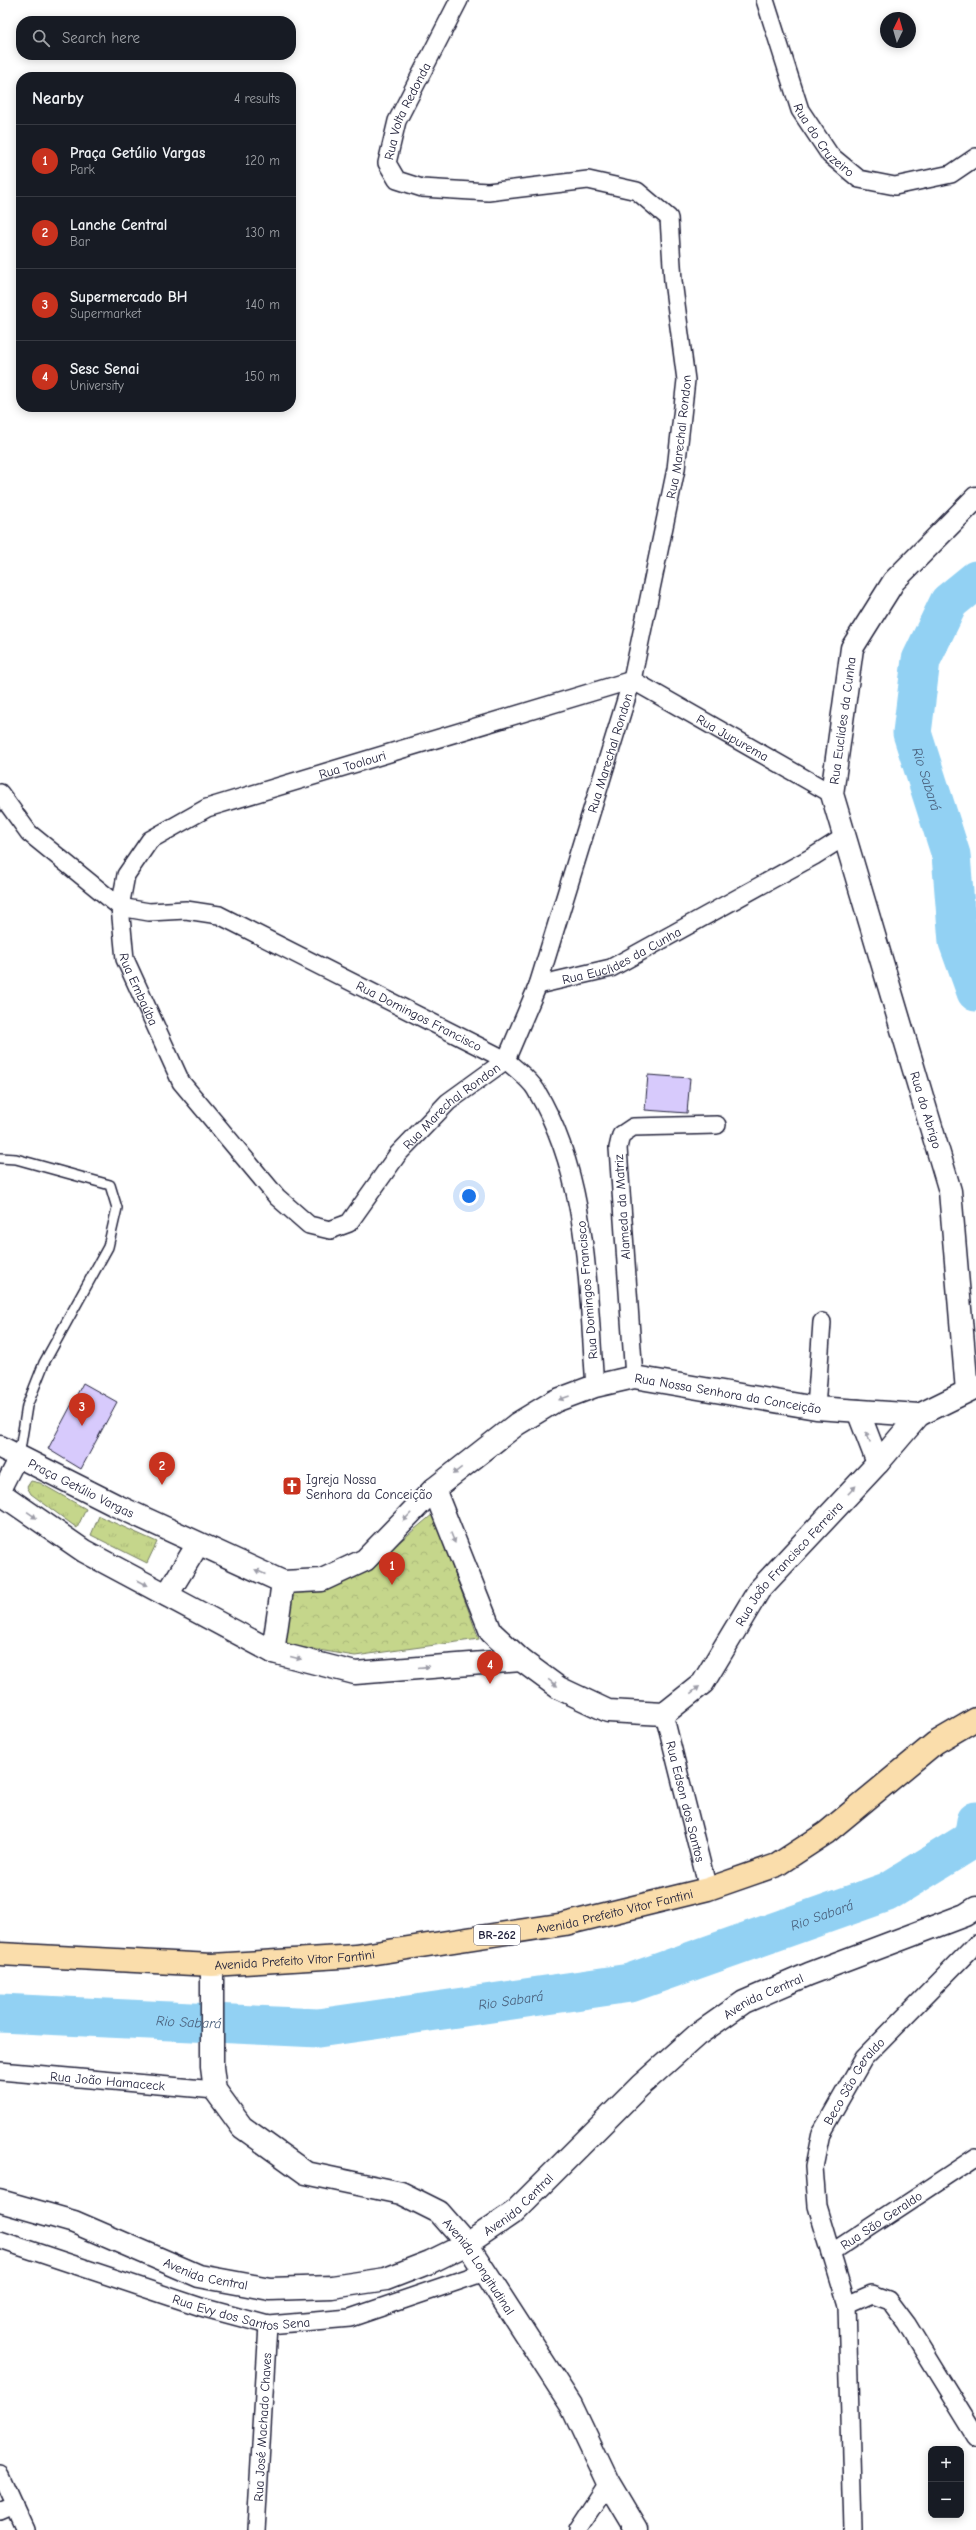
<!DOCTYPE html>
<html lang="en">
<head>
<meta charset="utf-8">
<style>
	body { margin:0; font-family:"Comic Neue",sans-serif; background:#242831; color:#f1f3f6 }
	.controls { position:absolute; right:12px; bottom:12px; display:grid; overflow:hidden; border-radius:8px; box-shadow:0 2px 10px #0003 }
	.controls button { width:36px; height:36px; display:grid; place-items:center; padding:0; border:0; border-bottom:1px solid #363941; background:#171b24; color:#f1f3f6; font:20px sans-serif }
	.compass { position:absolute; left:880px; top:12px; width:36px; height:36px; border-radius:50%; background:#171b24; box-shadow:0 2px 10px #0003; rotate:5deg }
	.you { position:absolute; left:469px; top:1196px; width:14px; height:14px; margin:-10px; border:3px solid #fff; border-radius:50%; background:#1a73e8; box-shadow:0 0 0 6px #1a73e833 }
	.badge { display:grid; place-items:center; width:26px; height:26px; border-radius:50%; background:#c8321e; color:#fff; font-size:13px; font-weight:700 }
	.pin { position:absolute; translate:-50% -33px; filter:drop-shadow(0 1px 2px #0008) }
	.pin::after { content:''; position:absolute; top:21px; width:14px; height:12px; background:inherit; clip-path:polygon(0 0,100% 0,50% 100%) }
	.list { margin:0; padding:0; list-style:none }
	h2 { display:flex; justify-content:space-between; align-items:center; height:52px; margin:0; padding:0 16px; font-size:17px }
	h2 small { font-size:13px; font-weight:400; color:#9ea1a6 }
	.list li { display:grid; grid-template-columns:26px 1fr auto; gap:12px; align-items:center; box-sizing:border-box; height:72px; padding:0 16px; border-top:1px solid #363941 }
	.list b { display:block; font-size:15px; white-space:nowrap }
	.list p { margin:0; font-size:13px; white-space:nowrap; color:#9ea1a6 }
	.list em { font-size:13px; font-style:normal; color:#9ea1a6 }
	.icon { flex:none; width:22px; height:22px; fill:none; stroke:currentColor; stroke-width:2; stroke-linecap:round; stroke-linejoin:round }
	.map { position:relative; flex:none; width:976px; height:2530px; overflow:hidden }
	.search { position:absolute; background:#171b24; box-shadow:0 2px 10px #0003; left:16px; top:16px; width:280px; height:44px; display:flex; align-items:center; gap:10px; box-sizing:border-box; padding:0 14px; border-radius:16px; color:#9ea1a6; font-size:15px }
	.panel { position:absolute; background:#171b24; box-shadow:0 2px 10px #0003; left:16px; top:72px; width:280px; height:340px; border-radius:16px }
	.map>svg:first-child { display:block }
	.grass { fill:url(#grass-tufts); stroke:#747c63 }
	.forest { fill:url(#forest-crowns); stroke:#747c63 }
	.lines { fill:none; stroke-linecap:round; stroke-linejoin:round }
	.river { stroke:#92d1f3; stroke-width:39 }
	.building { fill:#d7cafc; stroke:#22223b }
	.service-casing { stroke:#22223b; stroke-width:12 }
	.minor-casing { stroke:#22223b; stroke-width:20 }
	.tertiary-casing { stroke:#22223b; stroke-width:25 }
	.secondary-casing { stroke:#22223b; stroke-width:25 }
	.primary-casing { stroke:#22223b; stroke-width:25 }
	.service { stroke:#fff; stroke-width:9 }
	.minor { stroke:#fff; stroke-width:17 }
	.tertiary { stroke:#fff; stroke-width:22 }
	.secondary { stroke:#fff; stroke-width:22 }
	.primary { stroke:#faddab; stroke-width:22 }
	.oneway { fill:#9c9ca7 }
	.labels { text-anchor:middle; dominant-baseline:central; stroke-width:4; stroke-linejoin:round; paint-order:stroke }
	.shield { fill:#fff; stroke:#646476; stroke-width:1 }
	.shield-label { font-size:12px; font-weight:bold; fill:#22223b }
	.street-label { font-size:13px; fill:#22223b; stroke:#fff }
	.poi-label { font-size:13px; fill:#22223b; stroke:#fff; text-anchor:start }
	.water-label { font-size:14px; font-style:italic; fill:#495f7b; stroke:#fff }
</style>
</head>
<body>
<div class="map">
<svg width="976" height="2530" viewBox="0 0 976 2530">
	<defs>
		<pattern id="grass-tufts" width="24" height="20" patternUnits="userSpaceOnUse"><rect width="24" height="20" fill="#c5d68b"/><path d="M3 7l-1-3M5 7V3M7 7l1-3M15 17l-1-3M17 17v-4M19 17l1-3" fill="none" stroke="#a9b779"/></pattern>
		<pattern id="forest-crowns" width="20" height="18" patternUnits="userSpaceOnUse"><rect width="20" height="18" fill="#c5d68b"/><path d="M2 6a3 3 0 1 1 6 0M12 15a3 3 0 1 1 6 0" fill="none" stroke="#a9b779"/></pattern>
	</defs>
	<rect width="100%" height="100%" fill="#fff"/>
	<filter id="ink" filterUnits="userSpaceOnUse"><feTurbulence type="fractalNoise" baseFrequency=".025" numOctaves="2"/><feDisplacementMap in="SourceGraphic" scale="8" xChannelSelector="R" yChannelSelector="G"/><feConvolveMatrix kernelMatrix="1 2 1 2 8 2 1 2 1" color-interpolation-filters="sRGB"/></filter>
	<g filter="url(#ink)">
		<path class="grass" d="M31 1481 40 1483 86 1509 77 1528 31 1494 27 1487Z
			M99 1516 157 1542 147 1563 91 1535Z"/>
		<path class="forest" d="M433 1514 479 1639 355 1656 288 1645 284 1636 287 1588 373 1564Z"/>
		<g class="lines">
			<g class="river">
				<path id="s1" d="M976 580 949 602 921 660 912 733 951 855 958 942 976 992"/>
				<path id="s2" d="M0 2013 318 2028 630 1983 887 1892 973 1839 976 1821"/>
			</g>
		</g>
		<path class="building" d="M648 1075 690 1078 687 1113 645 1110Z
			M83 1383 117 1402 81 1469 48 1449Z"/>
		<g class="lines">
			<g class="service-casing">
				<path id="service" d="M0 1158 16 1159 110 1185 117 1208 108 1247 44 1363 27 1406 19 1456"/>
			</g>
			<g class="minor-casing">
				<g id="minor">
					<path id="s3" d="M765 0 800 110 830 155 859 179 895 186 951 174 976 157"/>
					<path id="s4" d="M0 793 29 833 120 907 125 959 181 1082 277 1197 309 1225 330 1230 349 1223 398 1154 448 1102 506 1060 538 985 632 680 676 469 686 380 673 281 669 218 637 191 588 180 488 192 422 188 397 180 387 163 397 121 459 0"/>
					<path id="s5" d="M538 985 611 968 814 856 844 837"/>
					<path d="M634 1377 618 1148 621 1135 633 1127 717 1125"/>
					<path id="s6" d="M595 1386C587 1286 589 1178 536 1090 530 1079 515 1069 506 1060L219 915 186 910 149 912 120 907 126 875 150 840 207 808 632 680 832 794"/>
					<path d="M816 1408 822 1322"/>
					<path d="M0 1493 19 1456"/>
					<path id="s7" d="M664 1714 708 1889"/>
					<path id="s8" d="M0 2071 215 2090"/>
					<path id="s9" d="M0 2240 201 2307 268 2325 350 2318 485 2272"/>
					<path id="s10" d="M831 2253 976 2157"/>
					<path d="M847 2305 872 2294 889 2300 907 2324 976 2436"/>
					<path d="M0 2475 25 2530"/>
					<path d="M0 2511 14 2505"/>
					<path id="s11" d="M256 2530 268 2325"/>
					<path d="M577 2530 608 2483"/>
					<path id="s12" d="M853 2530 847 2305 817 2206 814 2167 821 2133 864 2058 976 1944"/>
				</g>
			</g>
			<g class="tertiary-casing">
				<g id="tertiary">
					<path id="s13" d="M967 1391 950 1191 832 794 852 648 894 581 976 498"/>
					<path id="s14" d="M212 1965V2067L215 2090 242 2127 306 2173 401 2193 439 2212 467 2244 571 2405 608 2483 636 2530"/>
					<path id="s15" d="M0 2201 74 2222 199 2276 270 2289 332 2287 386 2279 430 2262 467 2244 514 2212 640 2086 697 2035 744 2002 809 1974 965 1915 976 1908"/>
				</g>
			</g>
			<g class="secondary-casing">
				<g id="secondary">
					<path d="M858 1411 878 1463"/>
					<path id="s16" d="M0 1447 115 1505 283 1582 322 1580 365 1560 434 1489 517 1424 555 1401 595 1386 634 1377 816 1408 919 1415 976 1387"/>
					<path id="s17" d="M434 1489 491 1632 521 1660 559 1688 608 1711 664 1714 703 1683 759 1590 878 1463 919 1415"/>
					<path d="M0 1493 84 1551 273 1652 355 1673 521 1660"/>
					<path d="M167 1595 198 1544"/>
					<path d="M273 1652 283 1582"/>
				</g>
			</g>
			<g class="primary-casing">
				<g id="primary">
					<path id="s18" d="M0 1954 212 1965 356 1956 565 1924 708 1889 777 1865 826 1833 935 1743 976 1719"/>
				</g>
			</g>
			<use href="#service" class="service"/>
			<use href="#minor" class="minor"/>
			<use href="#tertiary" class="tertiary"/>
			<use href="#secondary" class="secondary"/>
			<use href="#primary" class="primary"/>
		</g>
		<defs><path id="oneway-solid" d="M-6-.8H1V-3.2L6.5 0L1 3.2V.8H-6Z"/></defs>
		<g class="oneway">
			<use href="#oneway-solid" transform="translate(564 1398) rotate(160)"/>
			<use href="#oneway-solid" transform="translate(868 1437) rotate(-112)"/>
			<use href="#oneway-solid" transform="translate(457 1471) rotate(142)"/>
			<use href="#oneway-solid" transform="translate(852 1490) rotate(-46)"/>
			<use href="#oneway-solid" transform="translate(32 1515) rotate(35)"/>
			<use href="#oneway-solid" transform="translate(407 1517) rotate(134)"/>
			<use href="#oneway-solid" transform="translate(453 1538) rotate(68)"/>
			<use href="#oneway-solid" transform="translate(260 1572) rotate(-156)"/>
			<use href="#oneway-solid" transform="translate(143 1583) rotate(28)"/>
			<use href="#oneway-solid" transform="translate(296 1658) rotate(14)"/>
			<use href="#oneway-solid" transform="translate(424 1667) rotate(-5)"/>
			<use href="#oneway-solid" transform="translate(553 1683) rotate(36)"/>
			<use href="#oneway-solid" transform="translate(695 1690) rotate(-38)"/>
		</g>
	</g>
	<defs>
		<g id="church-square" transform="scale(1)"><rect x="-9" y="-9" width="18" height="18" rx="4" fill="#c8321e" stroke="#fff"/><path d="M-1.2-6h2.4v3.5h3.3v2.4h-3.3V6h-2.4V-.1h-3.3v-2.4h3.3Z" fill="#fff"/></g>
	</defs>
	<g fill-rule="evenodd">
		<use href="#church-square" x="292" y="1486"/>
	</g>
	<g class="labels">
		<rect class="shield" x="474" y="1925" width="46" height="20" rx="3"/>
		<g class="shield-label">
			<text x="497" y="1935">BR-262</text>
		</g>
		<g class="street-label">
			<text stroke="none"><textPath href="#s4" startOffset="2046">Rua Volta Redonda</textPath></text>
			<text stroke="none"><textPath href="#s3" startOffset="154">Rua do Cruzeiro</textPath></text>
			<text stroke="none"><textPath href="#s4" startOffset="1465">Rua Marechal Rondon</textPath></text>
			<text stroke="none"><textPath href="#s13" startOffset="689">Rua Euclides da Cunha</textPath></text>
			<text stroke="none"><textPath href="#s6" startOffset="1469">Rua Jupurema</textPath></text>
			<text stroke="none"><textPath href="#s4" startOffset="1141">Rua Marechal Rondon</textPath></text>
			<text stroke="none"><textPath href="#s6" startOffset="1061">Rua Toolouri</textPath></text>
			<text stroke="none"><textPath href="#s5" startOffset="89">Rua Euclides da Cunha</textPath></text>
			<text stroke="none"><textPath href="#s4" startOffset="252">Rua Embaúba</textPath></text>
			<text transform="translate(419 1016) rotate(27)">Rua Domingos Francisco</text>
			<text stroke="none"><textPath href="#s4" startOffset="745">Rua Marechal Rondon</textPath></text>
			<text transform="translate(926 1110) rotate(73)">Rua do Abrigo</text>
			<text transform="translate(622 1207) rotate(-94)">Alameda da Matriz</text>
			<text transform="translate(587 1290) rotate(-95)">Rua Domingos Francisco</text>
			<text stroke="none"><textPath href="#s16" startOffset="827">Rua Nossa Senhora da Conceição</textPath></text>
			<text stroke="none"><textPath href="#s16" startOffset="91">Praça Getúlio Vargas</textPath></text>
			<text stroke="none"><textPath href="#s17" startOffset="550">Rua João Francisco Ferreira</textPath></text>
			<text stroke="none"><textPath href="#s7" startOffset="90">Rua Edson dos Santos</textPath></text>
			<text stroke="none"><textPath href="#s18" startOffset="619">Avenida Prefeito Vitor Fantini</textPath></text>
			<text stroke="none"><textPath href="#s18" startOffset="295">Avenida Prefeito Vitor Fantini</textPath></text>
			<text stroke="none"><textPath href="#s15" startOffset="879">Avenida Central</textPath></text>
			<text stroke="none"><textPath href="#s8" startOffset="108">Rua João Hamaceck</textPath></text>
			<text stroke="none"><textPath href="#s12" startOffset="464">Beco São Geraldo</textPath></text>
			<text stroke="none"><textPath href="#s15" startOffset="555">Avenida Central</textPath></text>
			<text stroke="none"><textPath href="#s10" startOffset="60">Rua São Geraldo</textPath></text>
			<text stroke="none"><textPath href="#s14" startOffset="457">Avenida Longitudinal</textPath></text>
			<text stroke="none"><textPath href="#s15" startOffset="219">Avenida Central</textPath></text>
			<text stroke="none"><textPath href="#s9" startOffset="253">Rua Evy dos Santos Sena</textPath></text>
			<text stroke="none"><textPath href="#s11" startOffset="103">Rua José Machado Chaves</textPath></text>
		</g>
		<g class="poi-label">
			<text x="306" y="1479">Igreja Nossa<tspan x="306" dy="15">Senhora da Conceição</tspan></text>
		</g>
		<g class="water-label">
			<text stroke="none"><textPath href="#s1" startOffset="221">Rio Sabará</textPath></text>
			<text stroke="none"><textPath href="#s2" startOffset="837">Rio Sabará</textPath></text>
			<text stroke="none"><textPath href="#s2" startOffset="513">Rio Sabará</textPath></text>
			<text stroke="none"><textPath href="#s2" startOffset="189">Rio Sabará</textPath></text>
		</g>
	</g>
</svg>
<div class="controls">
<button>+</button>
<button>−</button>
</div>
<svg class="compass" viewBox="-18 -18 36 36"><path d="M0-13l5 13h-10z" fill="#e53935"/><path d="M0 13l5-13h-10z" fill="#9ea1a6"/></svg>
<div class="you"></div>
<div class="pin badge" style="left:392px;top:1585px">1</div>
<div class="pin badge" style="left:162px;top:1485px">2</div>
<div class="pin badge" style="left:82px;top:1426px">3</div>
<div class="pin badge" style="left:490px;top:1684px">4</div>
<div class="search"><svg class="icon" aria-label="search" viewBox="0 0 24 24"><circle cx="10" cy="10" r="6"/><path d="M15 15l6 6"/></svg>Search here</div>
<section class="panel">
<h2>Nearby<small>4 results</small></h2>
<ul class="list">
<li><span class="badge">1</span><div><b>Praça Getúlio Vargas</b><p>Park</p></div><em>120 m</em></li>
<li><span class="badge">2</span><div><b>Lanche Central</b><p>Bar</p></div><em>130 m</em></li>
<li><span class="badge">3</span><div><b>Supermercado BH</b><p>Supermarket</p></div><em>140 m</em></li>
<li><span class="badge">4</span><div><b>Sesc Senai</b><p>University</p></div><em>150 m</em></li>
</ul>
</section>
</div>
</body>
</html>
